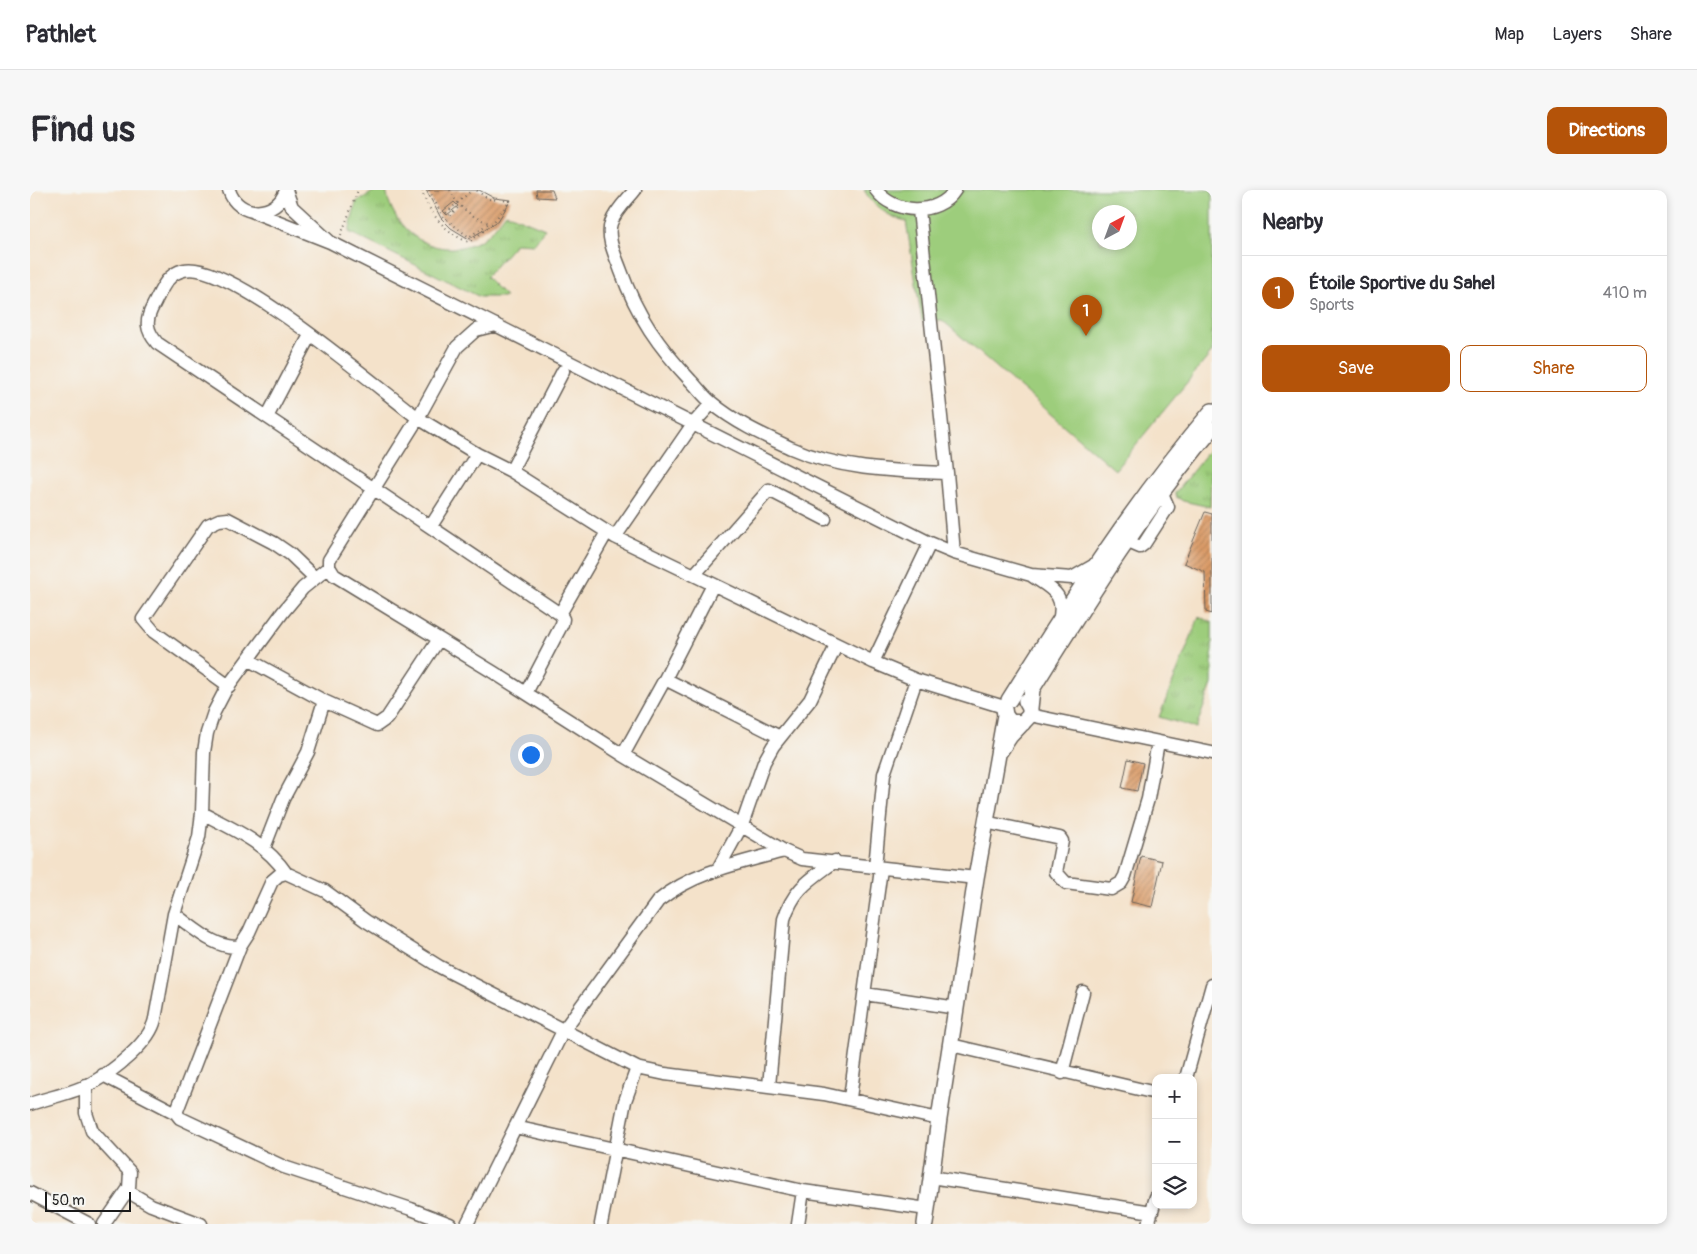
<!DOCTYPE html>
<html lang="en">
<head>
<meta charset="utf-8">
<style>
	body { margin:0; font-family:Pangolin,sans-serif; background:#f7f7f7; color:#2b2b33 }
	.controls { position:absolute; right:15px; bottom:15px; display:grid; overflow:hidden; border-radius:10px; box-shadow:0 2px 8px #0003 }
	.controls button { width:45px; height:45px; display:grid; place-items:center; padding:0; border:0; border-bottom:1px solid #e1e1e2; background:#fff; color:#2b2b33; font:25px sans-serif }
	.compass { position:absolute; left:1062px; top:15px; width:45px; height:45px; border-radius:50%; background:#fff; box-shadow:0 2px 8px #0003; rotate:41deg }
	.scale { position:absolute; left:15px; bottom:12px; width:86px; box-sizing:border-box; padding-left:5px; border:2px solid #1c1c1c; border-top:0; font-size:14px; line-height:18px; white-space:nowrap; color:#1c1c1c; -webkit-text-stroke:4px #f6f6f2; paint-order:stroke }
	.you { position:absolute; left:500px; top:564px; width:18px; height:18px; margin:-12px; border:4px solid #fff; border-radius:50%; background:#1a73e8; box-shadow:0 0 0 8px #1a73e833 }
	.badge { display:grid; place-items:center; width:32px; height:32px; border-radius:50%; background:#b45309; color:#fff; font-size:16px; font-weight:700 }
	.pin { position:absolute; translate:-50% -41px; filter:drop-shadow(0 1px 2px #0008) }
	.pin::after { content:''; position:absolute; top:26px; width:18px; height:15px; background:inherit; clip-path:polygon(0 0,100% 0,50% 100%) }
	.list { margin:0; padding:0; list-style:none }
	h2 { display:flex; justify-content:space-between; align-items:center; height:65px; margin:0; padding:0 20px; font-size:21px }
	h2 small { font-size:16px; font-weight:400; color:#7c7c81 }
	.list li { display:grid; grid-template-columns:32px 1fr auto; gap:15px; align-items:center; box-sizing:border-box; height:75px; padding:0 20px; border-top:1px solid #e1e1e2 }
	.list b { display:block; font-size:19px; white-space:nowrap }
	.list p { margin:0; font-size:16px; white-space:nowrap; color:#7c7c81 }
	.list em { font-size:16px; font-style:normal; color:#7c7c81 }
	.actions { display:flex; gap:10px; padding:15px 20px }
	.actions a { flex:1; padding:11px 0; border:1px solid #b45309; border-radius:10px; text-align:center; font-size:18px; color:#b45309 }
	.actions .main { background:#b45309; color:#fff }
	.icon { flex:none; width:28px; height:28px; fill:none; stroke:currentColor; stroke-width:2; stroke-linecap:round; stroke-linejoin:round }
	.map { position:relative; flex:none; width:1182px; height:1034px; overflow:hidden; border-radius:10px }
	header { display:flex; align-items:center; gap:30px; box-sizing:border-box; height:70px; padding:0 25px; background:#fff; border-bottom:1px solid #e1e1e2 }
	header strong { font-size:24px }
	nav { display:flex; gap:28px; margin-inline-start:auto; font-size:18px }
	.intro { display:flex; align-items:center; justify-content:space-between; box-sizing:border-box; height:120px; padding:0 30px }
	h1 { margin:0; font-size:35px }
	.button { padding:12px 22px; border-radius:10px; background:#b45309; color:#fff; font-size:18px; font-weight:700 }
	main { display:flex; gap:30px; padding:0 30px }
	aside { flex:1; background:#fff; border-radius:10px; box-shadow:0 2px 8px #0003 }
	.map>svg:first-child { display:block }
	.grass { fill:url(#grass-tufts); stroke:#5c744c }
	.garden { fill:#9dcd7b; stroke:#5c744c; fill-rule:evenodd }
	.building { fill:url(#building-hatch); fill-rule:evenodd }
	.lines { fill:none; stroke-linecap:round; stroke-linejoin:round }
	.minor-casing { stroke:#686159; stroke-width:15 }
	.major-casing { stroke:#686159; stroke-width:18 }
	.path { stroke:#686159; stroke-width:2; stroke-dasharray:1 4; stroke-linecap:butt }
	.minor { stroke:#fff; stroke-width:12 }
	.major { stroke:#fff; stroke-width:15 }
</style>
</head>
<body>
<header>
<strong>Pathlet</strong>
<nav><a>Map</a><a>Layers</a><a>Share</a></nav>
</header>
<div class="intro"><h1>Find us</h1><a class="button">Directions</a></div>
<main>
<div class="map">
<svg width="1182" height="1034" viewBox="0 0 1182 1034">
	<defs>
		<pattern id="grass-tufts" width="24" height="20" patternUnits="userSpaceOnUse" patternTransform="scale(1.25)"><rect width="24" height="20" fill="#9dcd7b"/><path d="M3 7l-1-3M5 7V3M7 7l1-3M15 17l-1-3M17 17v-4M19 17l1-3" fill="none" stroke="#87af6a"/></pattern>
		<pattern id="building-hatch" width="6" height="6" patternUnits="userSpaceOnUse" patternTransform="scale(1.25)"><rect width="6" height="6" fill="#da9a66"/><path d="M-1 1l2-2M0 6l6-6M5 7l2-2" fill="none" stroke="#b07d53"/></pattern>
	</defs>
	<rect width="100%" height="100%" fill="#f6f6f2"/>
	<filter id="ink" filterUnits="userSpaceOnUse"><feTurbulence type="fractalNoise" baseFrequency=".02" numOctaves="2"/><feDisplacementMap in="SourceGraphic" scale="10" xChannelSelector="R" yChannelSelector="G"/><feConvolveMatrix kernelMatrix="1 2 1 2 8 2 1 2 1" color-interpolation-filters="sRGB"/></filter>
	<filter id="wash" filterUnits="userSpaceOnUse"><feTurbulence type="fractalNoise" baseFrequency=".0096" numOctaves="4" result="noise"/><feDisplacementMap in="SourceGraphic" scale="20" xChannelSelector="R" yChannelSelector="G"/><feGaussianBlur stdDeviation="1.12" result="paint"/><feColorMatrix in="noise" values="0 0 0 0 0 0 0 0 0 0 0 0 0 0 0 0 0 1.4 0 .05"/><feComposite in="paint" operator="in"/></filter>
	<g filter="url(#wash)">
		<rect width="100%" height="100%" fill="#f4e2ca"/>
		<path class="grass" d="M346 0H356C364 44 407 72 449 51 460 45 468 33 476 23L515 39 504 54 486 53 456 87 476 107H450L319 42 326 12Z
			M1182 257 1180 317 1153 311 1145 306V303Z
			M1169 427 1182 432V494L1166 538 1129 527Z"/>
		<path class="garden" d="M834 0H1182V162L1085 280 912 130 892 131 876 31C858 27 843 16 834 0ZM1070 22H1100V52H1070Z"/>
		<g id="blocks">
			<path class="building" d="M396 0H449L464 8 481 10 468 31 439 49 421 38 411 28ZM424 12 428 16 417 25 413 21Z
				M506 0H522L525 8 507 7Z
				M1175 322 1182 324V424L1176 422 1175 382 1154 373Z
				M1098 569 1113 573 1107 601 1092 598Z
				M1111 666 1132 671 1122 717 1101 712Z"/>
		</g>
	</g>
	<g filter="url(#ink)">
		<use href="#blocks" fill-opacity="0" stroke="#686159" stroke-width="1"/>
		<g class="lines">
			<g class="minor-casing">
				<path id="minor" d="M199 0C208 29 247 28 256 0
					M605 0C597 10 585 21 581 33 576 48 586 67 591 81 607 126 629 157 661 191 668 198 674 207 682 213 704 232 735 246 761 258 810 280 865 281 917 283L924 363
					M846 0C863 24 908 27 925 0
					M219 20 300 52 262 17 256 0
					M889 20 917 283
					M300 52 900 353 924 363 1001 385
					M466 135 446 140 427 157 388 228C348 198 199 69 154 80 136 84 131 101 123 116 115 131 116 140 127 153L530 424 533 429 532 434 496 503
					M237 227 280 145
					M481 281 533 181
					M795 329 739 300 664 385 843 472 886 490 974 517
					M401 336 447 264
					M585 347 663 234 682 213
					M1096 351 1110 357 1114 354 1138 317 1132 303
					M683 395 635 489 593 565 754 661 772 669 946 688
					M530 424 577 342
					M1029 431C1036 403 1021 399 1001 385L1042 388 1063 376
					M219 470 294 511 347 535 357 528 409 449
					M843 472 900 353
					M635 489 750 547
					M199 496 124 442 113 429 178 335 189 330 198 329 244 353 260 364 285 388
					M1000 525 1182 563
					M593 565 463 482 304 385 299 377V370L388 228 447 264 481 281 585 347 664 385
					M172 623C203 639 236 653 256 683
					M955 632 1030 648 1032 651 1026 682 1036 693 1081 699 1091 693 1095 686 1118 609 1128 552
					M234 658 253 609 278 562 294 511
					M845 677 854 584 886 490
					M688 679 712 635 734 572 743 556 780 510 806 456
					M144 724C163 737 187 761 210 756L219 742 242 691 249 685 256 683 295 701 336 731 410 777 607 878 635 884 794 904 909 929
					M210 756 146 923 150 928 254 977 381 1019 420 1034
					M835 804 927 818
					M921 855 1126 903
					M1032 883 1053 802
					M73 885 146 923
					M1156 888 1182 795
					M56 895V923L62 941 100 982 99 998 74 1034
					M739 896 754 729C764 698 780 690 805 671
					M820 908 851 679
					M0 914C20 907 44 903 62 893 83 881 120 853 125 829L144 724 169 647 172 623 174 562 177 543 184 522 196 499 253 422 273 398 299 377
					M485 937 773 1001 897 1019
					M901 987 1122 1022
					M97 1001 121 1015 171 1034
					M0 1003 59 1034
					M437 1034 533 841 628 711C663 682 710 673 754 661
					M571 1034 595 911 607 878
					M768 1034 773 1001
					M1118 1034 1126 1007"/>
			</g>
			<g class="major-casing">
				<path id="major" d="M979 510C1042 410 1105 311 1182 221
					M1000 518 1002 499C1058 409 1113 320 1182 239
					M974 519 975 525 980 532 993 533
					M970 561 980 546 1000 525V518L996 511
					M895 1034 909 929 946 688 975 525"/>
			</g>
			<path class="path" d="M392 0C397 22 418 45 439 52L459 37
				M399 0 413 27 439 47 459 33
				M420 0C428 19 444 28 462 34L480 11 458 9 446 0
				M416 23 442 0
				M416 29 430 16
				M311 45 328 0"/>
			<use href="#minor" class="minor"/>
			<use href="#major" class="major"/>
		</g>
	</g>
</svg>
<div class="controls">
<button>+</button>
<button>−</button>
<button><svg class="icon" aria-label="layers" viewBox="0 0 24 24"><path d="M12 4l9 5-9 5-9-5zM3 14l9 5 9-5"/></svg></button>
</div>
<svg class="compass" viewBox="-18 -18 36 36"><path d="M0-13l5 13h-10z" fill="#e53935"/><path d="M0 13l5-13h-10z" fill="#7c7c81"/></svg>
<div class="scale">50 m</div>
<div class="you"></div>
<div class="pin badge" style="left:1056px;top:146px">1</div>
</div>
<aside>
<h2>Nearby<small></small></h2>
<ul class="list">
<li><span class="badge">1</span><div><b>Étoile Sportive du Sahel</b><p>Sports</p></div><em>410 m</em></li>
</ul>
<div class="actions"><a class="main">Save</a><a>Share</a></div>
</aside>
</main>
</body>
</html>
